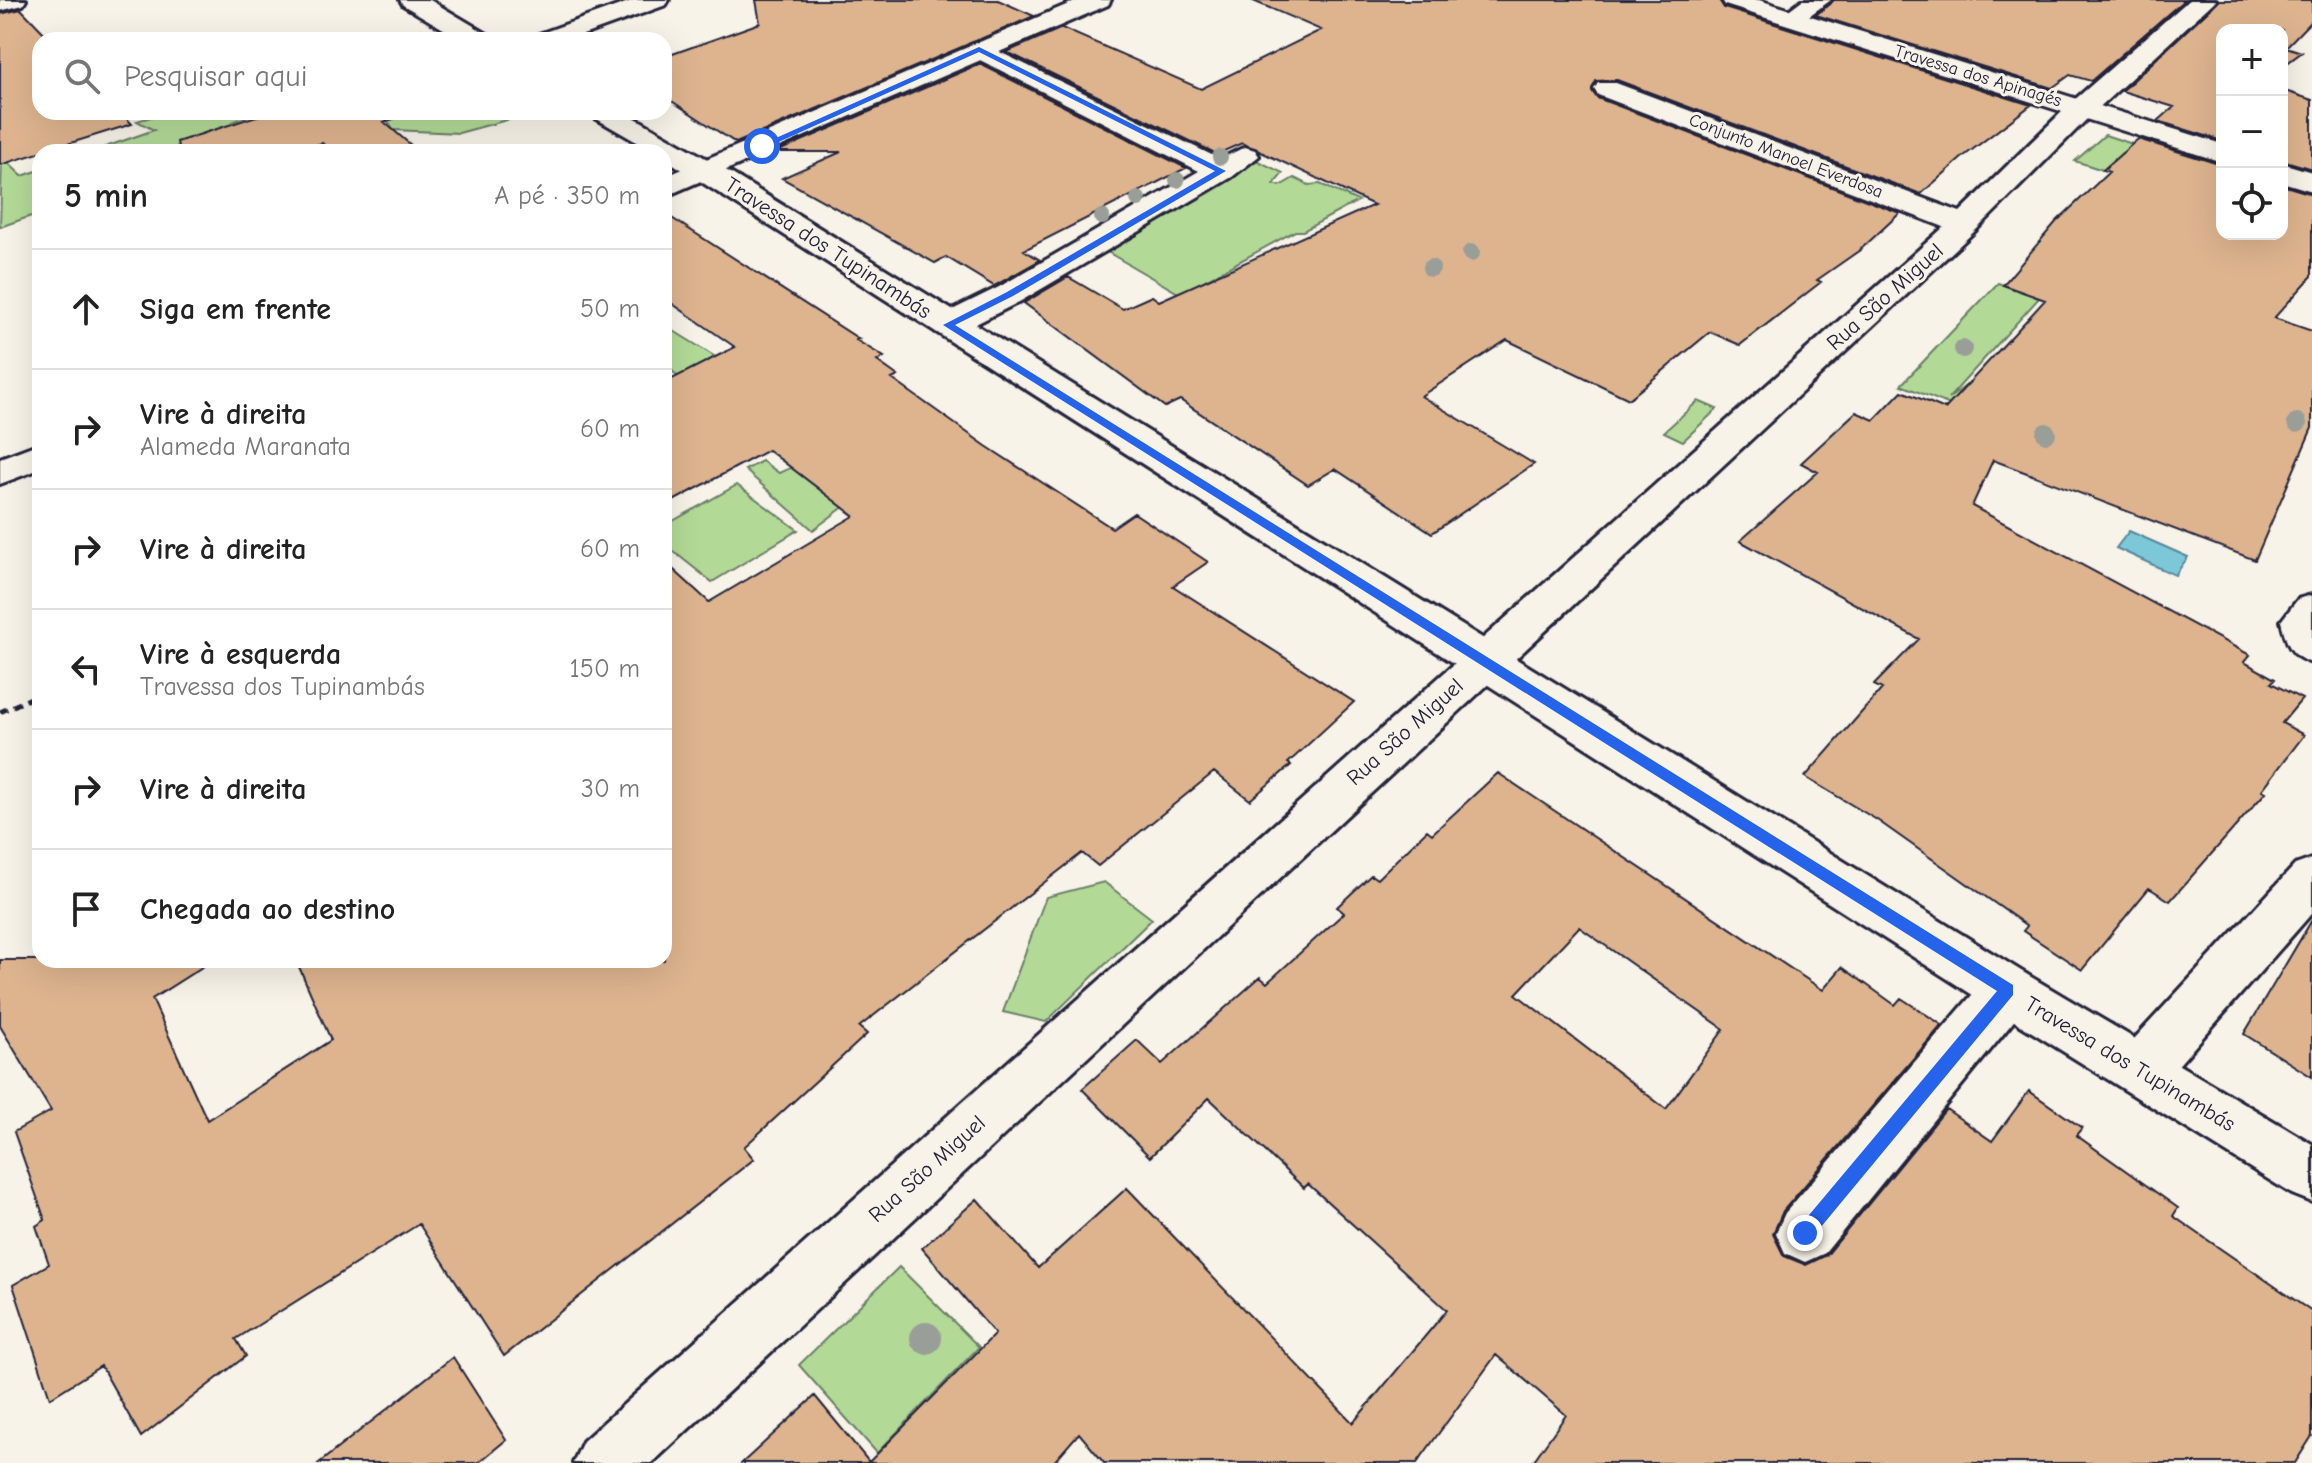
<!DOCTYPE html>
<html lang="pt">
<head>
<meta charset="utf-8">
<style>
	body { margin:0; font-family:"Comic Neue",sans-serif; background:#f2f2f2; color:#222 }
	.controls { position:absolute; right:24px; top:24px; display:grid; overflow:hidden; border-radius:16px; box-shadow:0 8px 32px #0002 }
	.controls button { width:72px; height:72px; display:grid; place-items:center; padding:0; border:0; border-bottom:2px solid #e0e0e0; background:#fff; color:#222; font:40px sans-serif }
	.stop { position:absolute; width:24px; height:24px; margin:-18px; border:6px solid #2563eb; border-radius:50%; background:#fff }
	.stop.end { background:#2563eb; border-color:#fff; box-shadow:0 2px 8px #0008 }
	.list { margin:0; padding:0; list-style:none }
	h2 { display:flex; justify-content:space-between; align-items:center; height:104px; margin:0; padding:0 32px; font-size:34px }
	h2 small { font-size:26px; font-weight:400; color:#767676 }
	.list li { display:grid; grid-template-columns:52px 1fr auto; gap:24px; align-items:center; box-sizing:border-box; height:120px; padding:0 32px; border-top:2px solid #e0e0e0 }
	.list b { display:block; font-size:30px; white-space:nowrap }
	.list p { margin:0; font-size:26px; white-space:nowrap; color:#767676 }
	.list em { font-size:26px; font-style:normal; color:#767676 }
	.icon { flex:none; width:44px; height:44px; fill:none; stroke:currentColor; stroke-width:2; stroke-linecap:round; stroke-linejoin:round }
	.map { position:relative; flex:none; width:2312px; height:1463px; overflow:hidden }
	.search { position:absolute; background:#fff; box-shadow:0 8px 32px #0002; left:32px; top:32px; width:640px; height:88px; display:flex; align-items:center; gap:20px; box-sizing:border-box; padding:0 28px; border-radius:24px; color:#767676; font-size:30px }
	.panel { position:absolute; background:#fff; box-shadow:0 8px 32px #0002; left:32px; top:144px; width:640px; height:824px; border-radius:24px }
	.map>svg:first-child { display:block }
	.green { fill:#b2da96; stroke:#6a7e68; stroke-width:2 }
	.water { fill:#7bc8d9; stroke:#57869a; stroke-width:2 }
	.building { fill:#deb48f; stroke:#22223b; stroke-width:2; fill-rule:evenodd }
	.lines { fill:none; stroke-linecap:round; stroke-linejoin:round }
	.minor-casing { stroke:#22223b; stroke-width:6 }
	.tertiary-casing { stroke:#22223b; stroke-width:6 }
	.secondary-casing { stroke:#22223b; stroke-width:6 }
	.path { stroke:#22223b; stroke-width:5; stroke-dasharray:8 6; stroke-linecap:butt }
	.minor { fill:#f7f3e8; fill-rule:evenodd }
	.tertiary { fill:#f7f3e8; fill-rule:evenodd }
	.secondary { fill:#f7f3e8; fill-rule:evenodd }
	.tree { fill:#9a9e98 }
	.route { fill:#2563eb }
	.labels { text-anchor:middle; dominant-baseline:central; stroke-width:6; stroke-linejoin:round; paint-order:stroke }
	.far-street-label { font-size:18px; fill:#22223b; stroke:#f7f3e8 }
	.street-label { font-size:22px; fill:#22223b; stroke:#f7f3e8 }
</style>
</head>
<body>
<div class="map">
<svg width="2312" height="1463" viewBox="0 0 2312 1463">
	<rect width="100%" height="100%" fill="#f7f3e8"/>
	<filter id="ink" filterUnits="userSpaceOnUse"><feTurbulence type="fractalNoise" baseFrequency=".0125" numOctaves="2"/><feDisplacementMap in="SourceGraphic" scale="16" xChannelSelector="R" yChannelSelector="G"/><feConvolveMatrix kernelMatrix="1 2 1 2 8 2 1 2 1" color-interpolation-filters="sRGB"/></filter>
	<g filter="url(#ink)">
		<path class="green" d="M167 112H260L232 122 251 152H91L154 130 137 121Z
			M374 112H536L459 133 393 130 387 120Z
			M2105 135 2172 157 2162 166 2122 153 2103 170 2075 161Z
			M2 157 22 176 40 170V213L0 227Z
			M1254 159 1283 173 1274 184 1280 186 1294 178 1309 185 1320 184 1358 201 1303 231H1295L1180 294 1104 250Z
			M1998 283 2039 298 1948 399 1968 384 2097 443 2080 458 1901 385Z
			M664 325 748 377 698 400 669 367 664 370Z
			M1698 401 1717 409 1683 441 1664 432Z
			M817 456 869 488 813 530 745 470 762 461 779 473Z
			M737 485 798 530 712 582 664 544V526Z
			M1104 882 1152 919 1046 1022 1003 1012 1046 897Z
			M899 1267 979 1347 877 1453 799 1365Z"/>
		<path class="water" d="M2129 531 2188 557 2175 575 2116 548Z"/>
		<path class="building" d="M756 0H998L1034 16 736 143 664 96V57L760 23Z
			M1251 0H1719L1724 8 2031 105 1964 156 1921 194 1617 80 1596 81 1592 91 1597 98 1900 213 1860 250 1817 280 1821 282 1740 345 1710 332 1629 399 1507 340 1421 396 1534 464 1432 533 1335 469 1308 485 1180 400 1165 407 1024 303 1068 277 1123 309 1152 296 1159 301 1374 205 1242 143 1217 154 1007 52 1062 28 1201 89 1321 30Z
			M1834 0H2184L2091 81 2070 75 2052 88 1816 15Z
			M2219 0H2312V20L2286 47 2302 52 2282 67V30H2222V141L2158 121 2174 107 2122 91Z
			M21 9 51 40H40V112H121L132 124 0 165V14Z
			M980 64 1186 168 1024 250 1040 260 994 286 946 257 935 263 782 178 841 152H776Z
			M2282 90 2312 100V169L2282 160Z
			M269 112H414L384 122 419 152H332L322 143 296 152H179L177 142Z
			M2138 139 2222 165V234H2282V185L2312 194V276L2274 318 2312 331V428L2255 560 1993 460 1972 506 2250 655 2244 662 2275 679 2271 683 2302 699 2282 723 2304 735 2262 790 2266 792 2170 901 2149 888 2082 970 2023 931 2027 926 1877 820 1805 777 1882 689 1874 685 1919 639 1740 541 1818 472 1801 463 1856 412 1874 420 1902 391 1945 409 2045 300 2003 285 2056 222 2109 172 2103 170Z
			M664 213 859 339 856 340 884 357 877 361 898 376 892 379 986 446 1112 528 1134 513 1208 562 1173 586 1354 702 1288 763 1291 765 1250 800 1214 772 1098 866 1082 853 859 1027 867 1034 744 1147 754 1159 504 1356 419 1224 236 1339 246 1356 141 1437 101 1366 50 1398 13 1285 49 1264 36 1226 45 1220 14 1132 51 1111 0 1026V960H213L152 999 207 1120 331 1040 296 960H664V561L709 602 854 516 768 450 664 506V383L735 347 664 298Z
			M1498 773 1823 990 1842 967 1895 1005 1901 998 1942 1025 1783 1211 1773 1234 1784 1256 1806 1265 1827 1255 1946 1109 1992 1141 2029 1091 2082 1128 2076 1135 2178 1208 2173 1216 2312 1312V1436L2295 1463H1532L1566 1415 1496 1355 1417 1463H1104L1079 1433 1053 1463H742L815 1396 869 1462 995 1334 922 1248 977 1199 1038 1268 1127 1188 1353 1423 1447 1310 1308 1184 1304 1188 1209 1098 1150 1157 1082 1089 1137 1040 1162 1064 1260 977 1267 983 1344 913 1337 907 1371 875 1377 879 1427 830 1432 834ZM1579 927 1724 1029 1666 1109 1516 994Z
			M2312 920V1077L2244 1034Z
			M453 1357 506 1440 478 1463H319Z"/>
		<g class="lines">
			<g class="minor-casing">
				<path id="minor" d="M0 0H26L23 5 0 11Z
					M634 0H669L666 5 569 40H532L536 35Z
					M1802 0H1831L1799 23H1781L1778 18Z
					M2189 0H2216L2092 114 1976 230 652 1463H573L583 1441 1944 227 1598 95 1594 89 1598 83H1616L1960 212 2072 102Z
					M979 42 1220 159 1245 147 1255 150 1259 156 1232 177 1021 301 960 332 948 335 936 332 931 325 936 318 999 287 1199 171 970 55 966 50 970 45Z
					M2312 595V663C2290 657 2286 642 2281 621L2298 599Z
					M2312 859V913L2160 1086 2141 1093 2122 1086 2114 1069 2122 1052 2295 865Z
					M2008 967 2026 974 2033 990 2026 1006 1825 1253 1805 1262 1785 1253 1776 1233 1785 1213 1990 974Z"/>
			</g>
			<g class="tertiary-casing">
				<path id="tertiary" d="M400 0H430L489 35 493 40H462L403 5Z
					M1722 0H1759L2222 144V162L1725 5Z
					M591 112H625L716 164 2026 974 2312 1144V1202L2292 1194 1990 1006 664 158V152H654L595 118Z
					M2282 163 2312 172V191L2282 182Z"/>
			</g>
			<g class="secondary-casing">
				<path id="secondary" d="M1078 0H1111L1108 5 664 197V177Z
					M40 443V469L0 484V458Z"/>
			</g>
			<path class="path" d="M0 712 40 694"/>
			<use href="#minor" class="minor"/>
			<use href="#tertiary" class="tertiary"/>
			<use href="#secondary" class="secondary"/>
		</g>
		<g class="tree">
			<circle cx="1220" cy="157" r="8"/>
			<circle cx="1177" cy="180" r="8"/>
			<circle cx="1138" cy="199" r="8"/>
			<circle cx="1102" cy="217" r="8"/>
			<circle cx="1471" cy="253" r="9"/>
			<circle cx="1431" cy="268" r="9"/>
			<circle cx="1963" cy="349" r="9"/>
			<circle cx="2297" cy="423" r="10"/>
			<circle cx="2046" cy="433" r="10"/>
			<circle cx="926" cy="1338" r="16"/>
		</g>
	</g>
	<path class="route" d="M979 47 1226 171 1013 296 955 325 2013 985V995L1811 1239 1805 1241 1799 1239 1797 1233 1799 1227 1997 991 943 325 1007 292 1215 171 979 52 765 148 758 146Z"/>
	<g class="labels">
		<g class="far-street-label">
			<text transform="translate(1978 76) rotate(17)">Travessa dos Apinagés</text>
			<text transform="translate(1786 156) rotate(21)">Conjunto Manoel Everdosa</text>
		</g>
		<g class="street-label">
			<text transform="translate(828 248) rotate(33)">Travessa dos Tupinambás</text>
			<text transform="translate(1885 297) rotate(-42)">Rua São Miguel</text>
			<text transform="translate(1405 732) rotate(-42)">Rua São Miguel</text>
			<text transform="translate(2130 1064) rotate(31)">Travessa dos Tupinambás</text>
			<text transform="translate(927 1169) rotate(-42)">Rua São Miguel</text>
		</g>
	</g>
</svg>
<div class="controls">
<button>+</button>
<button>−</button>
<button><svg class="icon" aria-label="locate" viewBox="0 0 24 24"><circle cx="12" cy="12" r="6"/><path d="M12 2v4M12 18v4M2 12h4M18 12h4"/></svg></button>
</div>
<div class="stop" style="left:762px;top:146px"></div>
<div class="stop end" style="left:1805px;top:1233px"></div>
<div class="search"><svg class="icon" aria-label="search" viewBox="0 0 24 24"><circle cx="10" cy="10" r="6"/><path d="M15 15l6 6"/></svg>Pesquisar aqui</div>
<section class="panel">
<h2>5 min<small>A pé · 350 m</small></h2>
<ul class="list">
<li><svg class="icon" aria-label="ahead" viewBox="0 0 24 24"><path d="M12 20V5M6 11l6-6 6 6"/></svg><div><b>Siga em frente</b></div><em>50 m</em></li>
<li><svg class="icon" aria-label="right" viewBox="0 0 24 24"><path d="M7 20v-9h11M14 6l5 5-5 5"/></svg><div><b>Vire à direita</b><p>Alameda Maranata</p></div><em>60 m</em></li>
<li><svg class="icon" aria-label="right" viewBox="0 0 24 24"><path d="M7 20v-9h11M14 6l5 5-5 5"/></svg><div><b>Vire à direita</b></div><em>60 m</em></li>
<li><svg class="icon" aria-label="left" viewBox="0 0 24 24"><path d="M17 20v-9H6M10 6l-5 5 5 5"/></svg><div><b>Vire à esquerda</b><p>Travessa dos Tupinambás</p></div><em>150 m</em></li>
<li><svg class="icon" aria-label="right" viewBox="0 0 24 24"><path d="M7 20v-9h11M14 6l5 5-5 5"/></svg><div><b>Vire à direita</b></div><em>30 m</em></li>
<li><svg class="icon" aria-label="arrive" viewBox="0 0 24 24"><path d="M6 21V4h12l-3 4 3 4H6"/></svg><div><b>Chegada ao destino</b></div></li>
</ul>
</section>
</div>
</body>
</html>
